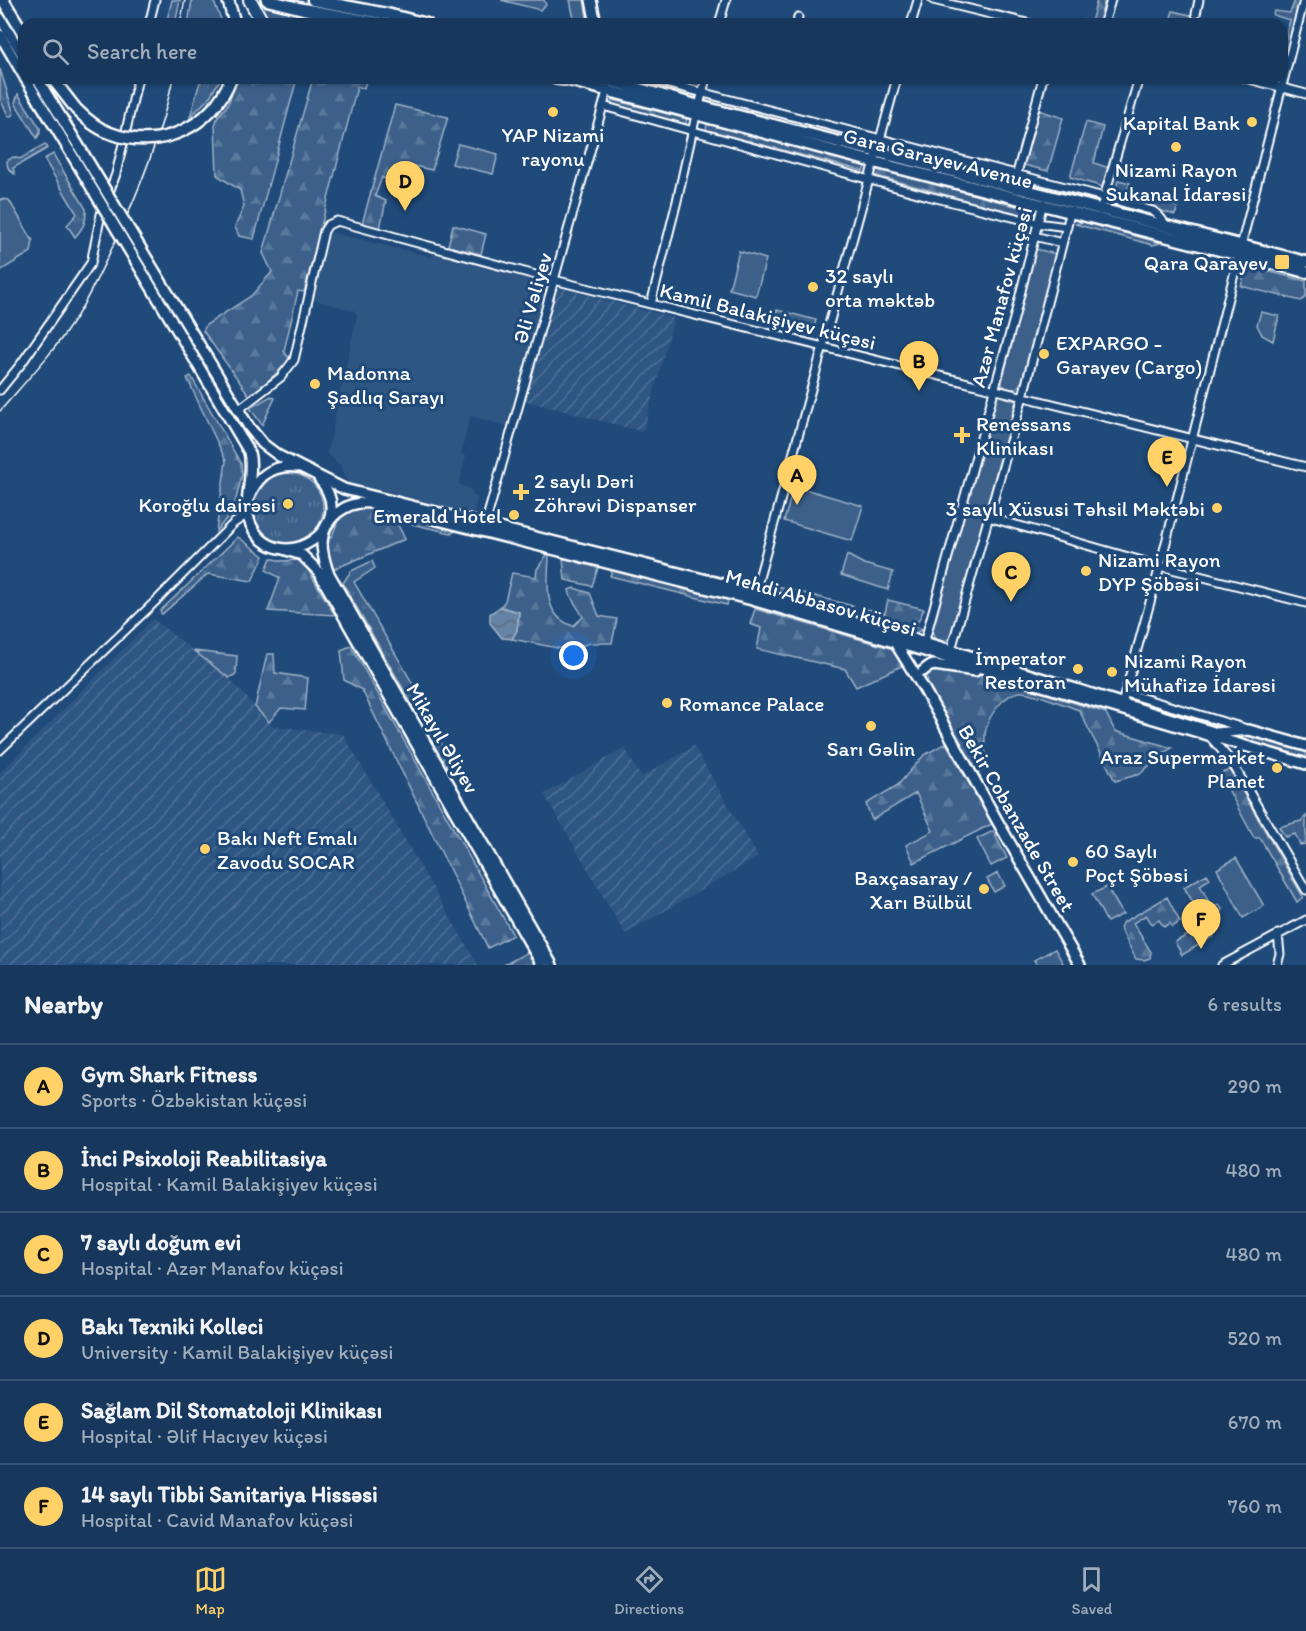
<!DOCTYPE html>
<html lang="en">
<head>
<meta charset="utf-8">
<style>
	body { margin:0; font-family:Itim,sans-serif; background:#244365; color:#f1f3f6 }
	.you { position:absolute; left:574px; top:656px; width:21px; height:21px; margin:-15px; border:4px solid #fff; border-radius:50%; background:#1a73e8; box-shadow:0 0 0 9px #1a73e833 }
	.badge { display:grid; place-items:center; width:39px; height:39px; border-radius:50%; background:#ffd166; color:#111; font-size:20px; font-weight:700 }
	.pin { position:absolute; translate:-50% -50px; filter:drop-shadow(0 2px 3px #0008) }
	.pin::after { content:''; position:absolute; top:32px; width:21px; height:18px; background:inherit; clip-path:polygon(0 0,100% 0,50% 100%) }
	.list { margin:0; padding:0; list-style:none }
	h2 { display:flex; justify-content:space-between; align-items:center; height:78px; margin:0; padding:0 24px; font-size:26px }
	h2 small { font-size:20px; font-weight:400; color:#9eacbb }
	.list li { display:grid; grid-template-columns:39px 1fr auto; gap:18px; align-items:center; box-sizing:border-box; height:84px; padding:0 24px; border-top:2px solid #365272 }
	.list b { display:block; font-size:22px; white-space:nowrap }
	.list p { margin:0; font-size:20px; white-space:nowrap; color:#9eacbb }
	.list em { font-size:20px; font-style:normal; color:#9eacbb }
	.icon { flex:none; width:33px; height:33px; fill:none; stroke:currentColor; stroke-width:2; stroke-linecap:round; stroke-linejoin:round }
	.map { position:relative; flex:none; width:1306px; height:965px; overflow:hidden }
	.search { position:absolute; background:#17385c; box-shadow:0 2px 4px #0004; left:18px; right:18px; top:18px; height:66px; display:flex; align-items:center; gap:15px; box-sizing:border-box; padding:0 21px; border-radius:18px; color:#9eacbb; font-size:22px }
	.sheet { height:582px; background:#17385c }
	nav { display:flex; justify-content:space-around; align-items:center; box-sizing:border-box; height:84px; border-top:2px solid #365272; background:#17385c; font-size:16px; color:#9eacbb }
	nav a { display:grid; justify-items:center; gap:3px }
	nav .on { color:#ffd166 }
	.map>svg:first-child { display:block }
	.built { fill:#2e5683 }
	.industrial { fill:url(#industrial-furrows) }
	.grass { fill:url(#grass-tufts); stroke:#9eb0c5; stroke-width:1.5 }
	.forest { fill:url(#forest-firs); stroke:#9eb0c5; stroke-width:1.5 }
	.green { fill:#3c618b; stroke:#9eb0c5; stroke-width:1.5 }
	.water { fill:url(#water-waves); stroke:#a3b5c8; stroke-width:1.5 }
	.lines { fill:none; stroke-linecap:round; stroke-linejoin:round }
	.street-casing { stroke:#fff; stroke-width:11 }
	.secondary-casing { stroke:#fff; stroke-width:14 }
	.primary-casing { stroke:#fff; stroke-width:15 }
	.highway-casing { stroke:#fff; stroke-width:16 }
	.street { stroke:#1f4a7a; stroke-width:7 }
	.secondary { stroke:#1f4a7a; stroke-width:9 }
	.primary { stroke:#1f4a7a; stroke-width:10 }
	.highway { stroke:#1f4a7a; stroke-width:12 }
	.rail { stroke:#fff; stroke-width:1.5 }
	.secondary-bridge-casing { stroke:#fff; stroke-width:14; stroke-linecap:butt }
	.primary-bridge-casing { stroke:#fff; stroke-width:15; stroke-linecap:butt }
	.secondary-bridge { stroke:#1f4a7a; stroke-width:9 }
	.primary-bridge { stroke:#1f4a7a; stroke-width:10 }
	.poi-dot { fill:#ffd166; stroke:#1f4a7a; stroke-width:2 }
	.labels { text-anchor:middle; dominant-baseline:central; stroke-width:6; stroke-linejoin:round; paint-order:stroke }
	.poi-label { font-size:21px; fill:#fff; stroke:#1f4a7a; text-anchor:start }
	.street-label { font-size:21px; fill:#fff; stroke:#1f4a7a }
</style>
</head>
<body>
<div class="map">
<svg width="1306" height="965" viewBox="0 0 1306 965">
	<defs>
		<pattern id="industrial-furrows" width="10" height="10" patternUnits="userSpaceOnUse" patternTransform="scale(1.5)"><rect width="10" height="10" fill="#2e5683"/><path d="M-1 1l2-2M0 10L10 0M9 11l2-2" fill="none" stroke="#4d6f96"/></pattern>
		<pattern id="grass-tufts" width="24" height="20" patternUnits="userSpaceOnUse" patternTransform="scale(1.5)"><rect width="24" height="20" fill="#3c618b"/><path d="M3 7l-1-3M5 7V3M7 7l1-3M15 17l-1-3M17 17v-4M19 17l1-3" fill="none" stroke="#59799c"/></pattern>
		<pattern id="forest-firs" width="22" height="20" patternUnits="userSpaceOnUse" patternTransform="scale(1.5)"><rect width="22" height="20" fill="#3c618b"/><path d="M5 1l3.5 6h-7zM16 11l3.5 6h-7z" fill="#59799c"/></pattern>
		<pattern id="water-waves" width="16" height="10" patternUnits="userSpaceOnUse" patternTransform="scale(1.5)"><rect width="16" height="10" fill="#6583a4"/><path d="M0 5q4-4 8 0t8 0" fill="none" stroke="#5b6d81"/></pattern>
	</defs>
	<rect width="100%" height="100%" fill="#1f4a7a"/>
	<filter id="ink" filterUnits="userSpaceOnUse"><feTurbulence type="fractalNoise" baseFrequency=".0167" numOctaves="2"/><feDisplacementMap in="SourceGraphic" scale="12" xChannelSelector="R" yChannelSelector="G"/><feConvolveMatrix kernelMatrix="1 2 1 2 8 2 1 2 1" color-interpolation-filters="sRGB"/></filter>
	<g filter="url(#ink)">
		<path class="built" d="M330 232 432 257 433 254 545 283 547 286 509 427 470 416 461 454 466 456 459 484 473 491 472 495 477 497 474 512 470 514 349 483 340 465 327 454 357 315 355 311 314 300Z"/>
		<path class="industrial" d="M557 287 674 318 643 432 526 401Z
			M153 619 229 678 273 726 343 734 478 965H0V773Z
			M694 746 758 857 625 934 544 794 625 748 641 777Z"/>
		<path class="grass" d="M172 0H180L175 24H166Z
			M192 0H213L223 24H188Z
			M258 1 278 8 318 16 315 24H272L261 9Z
			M0 69 14 114 9 117 0 99Z
			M201 78H221L209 98 190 117Z
			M18 94 40 128V133L37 138 15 103Z
			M45 144 48 148 13 168 15 174C9 171 7 168 7 161L13 157 20 159Z
			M53 154 86 209C87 221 83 228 75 237L67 225 77 214 44 159Z
			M1084 222 1161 243 1153 245 1075 224Z
			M271 396 275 398 262 425 250 408Z
			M253 508a35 35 0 1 1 70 0a35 35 0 1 1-70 0Z
			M407 514 462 529 451 533 412 524Z
			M372 561 375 568 354 582 429 712 416 711 343 583 351 571Z
			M1131 698 1230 728 1219 729 1130 702Z
			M419 723H430L449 757 446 769Z
			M1251 735 1306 751V757L1237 737Z
			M998 873 1005 886 994 892 987 879Z"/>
		<path class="forest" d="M570 0H584L588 24H575Z
			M1097 0H1105L1098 24H1082L1083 20 1091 22Z
			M1295 0H1301L1288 55 1282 53 1290 20 1273 15 1274 11 1290 13Z
			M1173 11 1228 24H1177V22L1170 20Z
			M239 78H297L254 239 239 236 235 227 244 206 240 190 217 175 215 125 218 116 227 106Z
			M313 78H367L364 88 357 87 304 292 298 291 284 351 290 360 253 395H249L203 331 206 325 251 296 272 272 263 253Z
			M622 78H630L693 94 696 98 694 101 620 81Z
			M712 99 873 139 871 145 711 105Z
			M613 100 687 119 685 125 611 105Z
			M395 105 448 117 432 170 409 165 404 187 382 177 375 196 386 201 380 228 362 224Z
			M1039 110 1063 118 1048 171 1024 165Z
			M1086 122 1103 127 1094 163 1109 168 1103 187 1070 177Z
			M707 124 866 165 863 171 706 130Z
			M885 143 1098 199 1096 207 883 150Z
			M877 168 1033 211 1031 218 874 175Z
			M1118 180 1130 183 1128 192 1178 207 1175 215 1114 197Z
			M453 225 486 234 481 254 448 246Z
			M1247 266 1306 281V297L1301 301 1241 286Z
			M1261 312 1279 316 1273 341 1262 335 1257 325Z
			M191 376 241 464 242 475 233 511 216 531 226 461 187 378Z
			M361 504 390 509 405 539 334 569 329 563 324 543 332 536 341 513Z
			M238 537 264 556 252 581 208 574 162 614 160 611Z
			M549 552C549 580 540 615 573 626L583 617C578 606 571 601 569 590L574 588 590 593 599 616 617 619 612 643H590L567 650 512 639 517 630 519 612 500 607 505 601 512 573 536 577 537 569Z
			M271 558 281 561 302 560 335 615 268 611 280 578 266 570Z
			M563 558 598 568 592 586 565 580Z
			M613 568 729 598 727 605 610 576Z
			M770 584 853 606 837 611 768 591Z
			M888 600 924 609 915 627 923 629 914 634 866 619 862 608 885 613Z
			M755 609 893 649 902 666 856 687 845 669 757 649 761 628 750 624Z
			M351 646 513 935 488 948 362 690 344 680 341 650Z
			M194 651 237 656 236 674 229 678Z
			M267 654H274L275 673 308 678 305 710 281 708 269 722 255 707Z
			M935 669 1006 681 1106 713 1115 731 1172 748 1163 753 1140 774 1115 781 1079 710C1068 706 1031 691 1020 692 1005 693 989 715 986 729 983 739 986 755 987 767L976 774 928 684 927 676 929 671Z
			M946 743 992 824 914 863 906 845 933 831 916 793 872 820 866 804 898 785 924 755Z
			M1230 770 1303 897 1297 902 1260 838H1254L1220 774Z
			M1306 816V844L1300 845 1295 834 1285 837 1279 827 1301 821Z
			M993 831 1007 858 991 866 977 839Z
			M1207 874 1210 879 1200 885 1212 908 1219 904 1223 910 1204 921 1184 887Z
			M1107 887 1123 914 1107 922 1092 894Z
			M1167 897 1180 922 1172 927 1170 923 1164 927 1159 920 1152 924 1146 915 1133 923 1151 952 1150 958 1144 960 1136 959 1120 928 1122 923Z
			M1207 924 1214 936 1182 955 1175 942Z
			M528 952 535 965H504Z"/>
		<path class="green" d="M501 0H544L546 5 540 10Z
			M458 144 498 154 493 174 452 164Z
			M0 199 9 200 33 241 31 252 0 271Z
			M1036 249 1056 254 1022 381 1017 388 1010 390 1002 385V381Z
			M739 251 766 259 756 296 729 289Z
			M777 310 816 320 812 335 773 325Z
			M997 395 1016 401 951 636C944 646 931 642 933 629Z
			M794 486 863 506 852 541 784 521Z
			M847 555 864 564 893 572 888 590 841 575Z
			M1236 858 1264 906 1243 918 1217 869Z
			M1055 949 1064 965H1037L1034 960Z"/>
		<path class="water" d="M500 607 519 612 517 630 512 639 502 638 490 623V614Z"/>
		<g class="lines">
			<g class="street-casing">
				<path id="street" d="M933 0 1031 24
					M1196 14 1199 0
					M149 24 155 0
					M719 24 726 0
					M797 24 798 17
					M911 24 918 0
					M1104 24 1111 0
					M646 78 1104 197 1153 211 1159 216 1166 225
					M1245 78 1306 94
					M603 106 928 196 1037 223 1067 227
					M699 106 706 78
					M1017 173 1043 78
					M1100 211 1139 78
					M1034 236 1062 243
					M1241 246 1304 0
					M651 304 677 201 696 115
					M0 390 21 364 91 263 101 214 116 174 138 78
					M238 410 281 377 294 360 324 231 328 225 337 221 554 280 1306 467
					M988 517 1160 566 1306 603
					M485 525 608 88
					M754 596 897 78
					M923 647 1015 315 1043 203
					M951 650 1023 396 1071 210
					M1126 693 1244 728
					M1122 704 1160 566 1239 255
					M1210 737 1231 761 1306 890
					M0 750 160 597 234 523 248 514
					M1222 965 1306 920
					M1277 965 1280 954 1278 934"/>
			</g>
			<g class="secondary-casing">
				<path id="secondary" d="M591 0 596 24
					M0 18 24 57
					M0 35 24 76
					M25 78 60 135
					M37 78 69 130
					M200 346 249 427 263 444 279 456 344 489 755 592 951 650 1217 733 1249 730 1306 746
					M192 355 249 452C255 476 241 503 251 525 279 581 362 527 319 479
					M248 500C256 477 272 464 297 467
					M283 549 302 555 318 571 542 965
					M894 641 924 689 999 824 1080 965
					M923 671 928 667 934 665 975 671
					M552 965 328 572C325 562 322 554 322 544 323 518 346 500 371 503L752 600 1306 764"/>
			</g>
			<g class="primary-casing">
				<path id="primary" d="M3 0 24 34
					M228 0 235 24
					M267 0 303 9 384 24
					M313 0 387 14 427 24
					M52 78 76 109
					M561 78 874 162 1306 272
					M601 78 699 106 1306 262"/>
			</g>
			<g class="highway-casing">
				<path id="highway" d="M250 0 263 24
					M556 78 564 79"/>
			</g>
			<use href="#street" class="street"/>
			<use href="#secondary" class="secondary"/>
			<use href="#primary" class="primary"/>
			<use href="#highway" class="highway"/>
			<path class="rail" d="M180 24 185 0
				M0 411C25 382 52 354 73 322 88 299 101 271 113 246 139 192 161 137 173 78"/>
			<g class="secondary-bridge-casing">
				<path id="secondary-bridge" d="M69 130 200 346
					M60 135 192 355"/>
			</g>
			<g class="primary-bridge-casing">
				<path id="primary-bridge" d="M76 109C86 119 96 128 110 133 159 152 213 127 231 78"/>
			</g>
			<use href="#secondary-bridge" class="secondary-bridge"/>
			<use href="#primary-bridge" class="primary-bridge"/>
		</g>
	</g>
	<g class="poi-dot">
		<circle cx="553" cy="112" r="6"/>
		<circle cx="1252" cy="122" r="6"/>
		<circle cx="1176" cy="147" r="6"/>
		<rect x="1274" y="254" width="16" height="16" rx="3"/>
		<circle cx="813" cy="287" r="6"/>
		<circle cx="1044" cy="354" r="6"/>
		<circle cx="315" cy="384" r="6"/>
		<path d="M959 426h6v6h6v6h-6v6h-6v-6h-6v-6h6z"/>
		<path d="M518 483h6v6h6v6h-6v6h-6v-6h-6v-6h6z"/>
		<circle cx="288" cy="504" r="6"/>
		<circle cx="1217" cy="508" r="6"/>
		<circle cx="514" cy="515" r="6"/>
		<circle cx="1086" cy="571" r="6"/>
		<circle cx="1078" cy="669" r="6"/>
		<circle cx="1112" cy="672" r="6"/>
		<circle cx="667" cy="703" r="6"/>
		<circle cx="871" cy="726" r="6"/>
		<circle cx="1277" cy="768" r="6"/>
		<circle cx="205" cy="849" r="6"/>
		<circle cx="1073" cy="862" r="6"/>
		<circle cx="984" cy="889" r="6"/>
	</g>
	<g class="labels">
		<g class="poi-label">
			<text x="1240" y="122" text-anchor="end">Kapital Bank</text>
			<text x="553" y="134" text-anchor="middle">YAP Nizami<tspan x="553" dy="24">rayonu</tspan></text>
			<text x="1176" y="169" text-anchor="middle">Nizami Rayon<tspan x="1176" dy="24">Sukanal İdarəsi</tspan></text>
			<text x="1268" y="262" text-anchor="end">Qara Qarayev</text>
			<text x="825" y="275">32 saylı<tspan x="825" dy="24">orta məktəb</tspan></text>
			<text x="1056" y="342">EXPARGO -<tspan x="1056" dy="24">Garayev (Cargo)</tspan></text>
			<text x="327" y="372">Madonna<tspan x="327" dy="24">Şadlıq Sarayı</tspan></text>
			<text x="976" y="423">Renessans<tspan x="976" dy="24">Klinikası</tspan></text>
			<text x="534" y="480">2 saylı Dəri<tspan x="534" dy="24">Zöhrəvi Dispanser</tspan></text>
			<text x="276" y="504" text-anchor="end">Koroğlu dairəsi</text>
			<text x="1205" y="508" text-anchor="end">3 saylı Xüsusi Təhsil Məktəbi</text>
			<text x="502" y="515" text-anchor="end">Emerald Hotel</text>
			<text x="1098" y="559">Nizami Rayon<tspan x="1098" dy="24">DYP Şöbəsi</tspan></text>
			<text x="1066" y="657" text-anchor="end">İmperator<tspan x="1066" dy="24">Restoran</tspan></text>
			<text x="1124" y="660">Nizami Rayon<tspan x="1124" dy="24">Mühafizə İdarəsi</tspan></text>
			<text x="679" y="703">Romance Palace</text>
			<text x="871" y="748" text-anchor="middle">Sarı Gəlin</text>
			<text x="1265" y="756" text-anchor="end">Araz Supermarket<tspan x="1265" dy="24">Planet</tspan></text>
			<text x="217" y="837">Bakı Neft Emalı<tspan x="217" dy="24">Zavodu SOCAR</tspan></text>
			<text x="1085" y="850">60 Saylı<tspan x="1085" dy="24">Poçt Şöbəsi</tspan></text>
			<text x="972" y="877" text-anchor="end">Baxçasaray /<tspan x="972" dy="24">Xarı Bülbül</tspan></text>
		</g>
		<g class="street-label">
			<text transform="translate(938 158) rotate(14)">Gara Garayev Avenue</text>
			<text transform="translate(1001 297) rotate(-75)">Azər Manafov küçəsi</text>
			<text transform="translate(532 298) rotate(-74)">Əli Vəliyev</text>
			<text transform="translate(768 316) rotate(14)">Kamil Balakişiyev küçəsi</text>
			<text transform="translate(821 602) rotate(16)">Mehdi Abbasov küçəsi</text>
			<text transform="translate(443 738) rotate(60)">Mikayıl Əliyev</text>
			<text transform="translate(1017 818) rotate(60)">Bekir Cobanzade Street</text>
		</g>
	</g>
</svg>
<div class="you"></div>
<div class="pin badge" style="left:797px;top:505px">A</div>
<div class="pin badge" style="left:919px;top:391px">B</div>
<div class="pin badge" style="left:1011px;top:602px">C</div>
<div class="pin badge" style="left:405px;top:211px">D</div>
<div class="pin badge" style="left:1167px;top:487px">E</div>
<div class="pin badge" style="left:1201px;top:949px">F</div>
<div class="search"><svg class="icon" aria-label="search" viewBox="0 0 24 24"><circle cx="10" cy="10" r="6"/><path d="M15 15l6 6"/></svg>Search here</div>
</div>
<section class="sheet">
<h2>Nearby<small>6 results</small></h2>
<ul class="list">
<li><span class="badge">A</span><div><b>Gym Shark Fitness</b><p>Sports · Özbəkistan küçəsi</p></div><em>290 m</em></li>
<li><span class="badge">B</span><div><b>İnci Psixoloji Reabilitasiya</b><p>Hospital · Kamil Balakişiyev küçəsi</p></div><em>480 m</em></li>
<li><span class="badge">C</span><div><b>7 saylı doğum evi</b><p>Hospital · Azər Manafov küçəsi</p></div><em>480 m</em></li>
<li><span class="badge">D</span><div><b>Bakı Texniki Kolleci</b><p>University · Kamil Balakişiyev küçəsi</p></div><em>520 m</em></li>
<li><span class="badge">E</span><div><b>Sağlam Dil Stomatoloji Klinikası</b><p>Hospital · Əlif Hacıyev küçəsi</p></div><em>670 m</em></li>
<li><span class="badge">F</span><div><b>14 saylı Tibbi Sanitariya Hissəsi</b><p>Hospital · Cavid Manafov küçəsi</p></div><em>760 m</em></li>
</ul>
</section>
<nav>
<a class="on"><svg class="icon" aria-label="map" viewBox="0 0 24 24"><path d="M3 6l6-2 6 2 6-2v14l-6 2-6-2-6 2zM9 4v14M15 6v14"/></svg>Map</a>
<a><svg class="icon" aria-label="directions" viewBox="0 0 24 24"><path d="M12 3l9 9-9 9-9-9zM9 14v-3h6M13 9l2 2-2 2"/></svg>Directions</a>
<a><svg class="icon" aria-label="saved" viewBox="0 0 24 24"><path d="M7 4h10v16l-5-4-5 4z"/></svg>Saved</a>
</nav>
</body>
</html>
